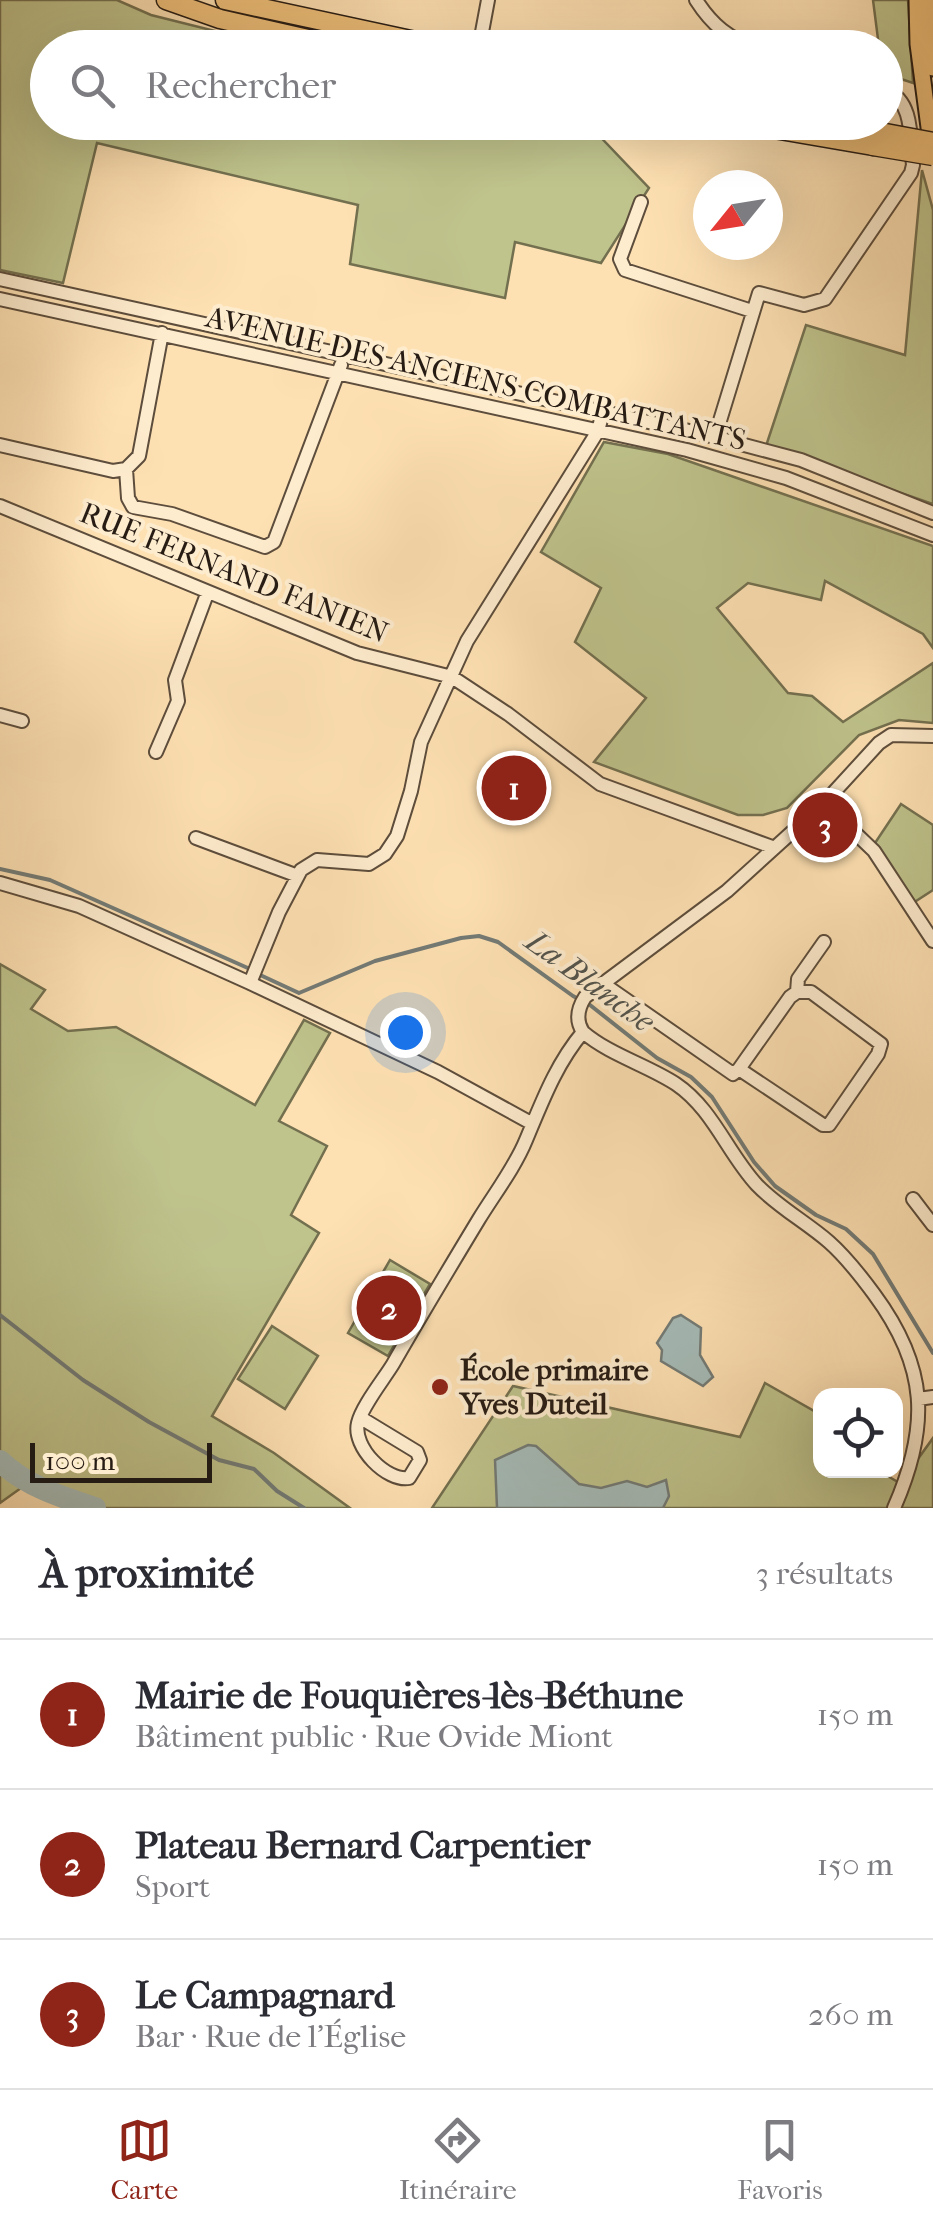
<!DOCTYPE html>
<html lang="fr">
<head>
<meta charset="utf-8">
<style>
	body { margin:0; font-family:"IM FELL French Canon",serif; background:#f7f7f7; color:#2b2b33 }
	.controls { position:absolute; right:30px; bottom:30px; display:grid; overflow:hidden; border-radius:20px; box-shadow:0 10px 40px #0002 }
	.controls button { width:90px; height:90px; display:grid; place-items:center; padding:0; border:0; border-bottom:2px solid #e1e1e2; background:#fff; color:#2b2b33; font:50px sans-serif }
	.compass { position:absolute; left:693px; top:170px; width:90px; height:90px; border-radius:50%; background:#fff; box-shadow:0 10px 40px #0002; rotate:240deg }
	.scale { position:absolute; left:30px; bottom:25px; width:182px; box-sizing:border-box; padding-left:10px; border:5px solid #271c14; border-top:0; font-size:28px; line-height:35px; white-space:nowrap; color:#271c14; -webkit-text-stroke:8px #feecce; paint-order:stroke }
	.you { position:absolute; left:405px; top:1032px; width:35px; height:35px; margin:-25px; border:8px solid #fff; border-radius:50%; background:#1a73e8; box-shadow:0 0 0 15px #1a73e833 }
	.badge { display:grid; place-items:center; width:65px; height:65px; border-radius:50%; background:#8f2418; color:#fff; font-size:32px; font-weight:700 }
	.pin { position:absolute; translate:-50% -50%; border:5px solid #fff; box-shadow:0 2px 10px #0006 }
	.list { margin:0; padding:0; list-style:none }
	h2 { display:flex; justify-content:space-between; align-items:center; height:130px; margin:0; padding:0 40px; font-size:42px }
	h2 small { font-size:32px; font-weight:400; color:#7c7c81 }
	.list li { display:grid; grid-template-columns:65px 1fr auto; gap:30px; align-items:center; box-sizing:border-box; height:150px; padding:0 40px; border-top:2px solid #e1e1e2 }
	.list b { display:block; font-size:38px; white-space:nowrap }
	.list p { margin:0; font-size:32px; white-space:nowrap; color:#7c7c81 }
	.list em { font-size:32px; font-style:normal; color:#7c7c81 }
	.icon { flex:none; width:55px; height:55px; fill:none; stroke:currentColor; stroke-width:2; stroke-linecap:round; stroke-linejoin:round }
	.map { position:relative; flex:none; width:933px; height:1508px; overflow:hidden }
	.search { position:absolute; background:#fff; box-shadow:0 10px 40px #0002; left:30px; right:30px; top:30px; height:110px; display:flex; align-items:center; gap:25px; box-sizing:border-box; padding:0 35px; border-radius:55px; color:#7c7c81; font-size:38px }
	.sheet { height:580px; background:#fff }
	nav { display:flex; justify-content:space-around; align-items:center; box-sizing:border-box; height:140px; border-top:2px solid #e1e1e2; background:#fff; font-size:28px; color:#7c7c81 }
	nav a { display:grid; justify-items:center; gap:5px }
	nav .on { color:#8f2418 }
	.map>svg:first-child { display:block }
	.green { fill:#bfc38c; stroke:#737050; stroke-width:2.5 }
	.water { fill:#a5bbb8; stroke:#737b76; stroke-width:2.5 }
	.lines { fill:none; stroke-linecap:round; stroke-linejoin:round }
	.stream { stroke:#737b76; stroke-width:4 }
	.river { stroke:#a5bbb8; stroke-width:22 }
	.minor-casing { stroke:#5d4d3c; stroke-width:16 }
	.major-casing { stroke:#271c14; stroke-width:19 }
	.highway-casing { stroke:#271c14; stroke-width:21 }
	.minor { stroke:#feecce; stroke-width:12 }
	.major { stroke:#efc07a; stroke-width:15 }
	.highway { stroke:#efc07a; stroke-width:18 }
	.highway-bridge-casing { stroke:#271c14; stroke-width:21; stroke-linecap:butt }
	.highway-bridge { stroke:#efc07a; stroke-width:18 }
	.poi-dot { fill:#8f2418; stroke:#feecce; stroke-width:4 }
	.labels { text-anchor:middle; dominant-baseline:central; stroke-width:8; stroke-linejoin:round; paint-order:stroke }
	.street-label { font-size:30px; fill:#271c14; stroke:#feecce }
	.poi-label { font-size:30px; font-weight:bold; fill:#271c14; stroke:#feecce; text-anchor:start }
	.water-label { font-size:32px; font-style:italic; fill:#53544d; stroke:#feecce }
</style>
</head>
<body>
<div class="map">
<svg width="933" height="1508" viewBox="0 0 933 1508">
	<rect width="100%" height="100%" fill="#fee1b3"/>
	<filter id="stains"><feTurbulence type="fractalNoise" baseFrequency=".002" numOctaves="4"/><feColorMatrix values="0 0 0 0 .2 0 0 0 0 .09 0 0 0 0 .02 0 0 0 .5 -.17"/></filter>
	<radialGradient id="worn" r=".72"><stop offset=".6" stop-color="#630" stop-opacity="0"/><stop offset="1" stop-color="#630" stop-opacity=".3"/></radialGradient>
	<path class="green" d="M0 0H117L151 15 279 47 48 48V122L587 123 649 188 601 263 515 242 505 298 350 264 358 205 97 143 63 283 0 270Z
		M873 0H908L913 83 886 74V48L879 47Z
		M922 170 933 210V504L766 446 806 325 905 355Z
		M604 442 668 454 933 546V648L923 634 825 581 821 600 748 583 717 608 788 693 812 696 843 722 933 663V723L899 720 859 735 787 808 763 815H738L594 762 646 698 575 642 601 588 541 552Z
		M901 804 933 825V890L913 903 875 843Z
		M0 964 45 990 31 1009 68 1031 116 1027 255 1105 304 1020 330 1033 279 1121 327 1146 291 1215 319 1233 212 1416 274 1453 350 1508H69L28 1483 0 1503Z
		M390 1260 430 1284 388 1356 348 1333Z
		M272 1326 318 1356 285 1409 238 1379Z
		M765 1383 816 1412 820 1406V1470L879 1471 903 1485 910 1470 933 1438V1508H432L513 1386 740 1437Z"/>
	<path class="water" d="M681 1315 701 1328 700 1355 713 1377 703 1386 661 1361 662 1350 657 1343 673 1318Z
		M528 1445 536 1446 579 1484 601 1488 627 1481 647 1487 666 1480 669 1496 663 1508H497L495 1460Z"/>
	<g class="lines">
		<path class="stream" d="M0 869 50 880 250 969
			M258 974 299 993 375 961 461 938 479 936 498 942 573 996 590 1005 657 1058 691 1077 712 1097 754 1162 775 1186 816 1215 846 1229 873 1254 933 1353
			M0 1315 83 1380 149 1422 219 1460 254 1469 277 1491 304 1508"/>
		<path class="river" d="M0 1461C26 1486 61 1497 95 1508"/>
		<g class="minor-casing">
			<path id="minor" d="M696 0C712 25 729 39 757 48
				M479 48 488 0
				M641 202 620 259 625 270 752 311
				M0 279 703 434 801 460 933 513
				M0 299 687 450 786 478 933 535
				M715 437 759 293 804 305 825 299 911 173 913 165C910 139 914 101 886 90
				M0 445 113 471 126 469 139 456 162 333
				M126 469 128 498 133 507 172 514 265 547 274 542 341 365
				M0 506 357 653 452 677 508 714 600 784 772 847
				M0 715 22 721
				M156 752 178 701 175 680 207 594
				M824 803 874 851 933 941
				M196 838 298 876
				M0 883 79 906 250 983 438 1072 531 1123
				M250 983 279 912 301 870 317 860 369 864 385 854 397 836 411 791 421 742 467 641 598 431 603 412
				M602 983 733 1074 739 1069 823 1125H829L878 1054 881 1044 811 992H797
				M583 1032C610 1055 647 1065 676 1084 713 1109 728 1154 757 1185 778 1207 806 1222 829 1242 846 1257 860 1275 874 1294 928 1367 930 1426 894 1508
				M583 1032C575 1020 578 1008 585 997L727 891 824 803 879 743 891 735 933 736
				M739 1069 790 997 797 992 798 979 824 942
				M913 1199 933 1225
				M918 1399 933 1397
				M361 1418 417 1452 420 1460 409 1478C387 1482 352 1447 358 1423 362 1406 384 1379 393 1364 421 1315 450 1267 479 1219 495 1193 515 1167 526 1140 542 1102 556 1064 583 1032"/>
		</g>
		<g class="major-casing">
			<path id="major" d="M917 0 918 44 932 150
				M929 0 933 68"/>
		</g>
		<g class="highway-casing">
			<path id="highway" d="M166 0 220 19 348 48
				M225 0 448 48
				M733 122 873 146
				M830 122 875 131"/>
		</g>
		<use href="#minor" class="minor"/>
		<use href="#major" class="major"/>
		<use href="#highway" class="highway"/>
		<g class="highway-bridge-casing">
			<path id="highway-bridge" d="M875 131 933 142
				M873 146 933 156"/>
		</g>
		<use href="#highway-bridge" class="highway-bridge"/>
	</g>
	<circle class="poi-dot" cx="440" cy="1387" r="10"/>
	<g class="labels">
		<g class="street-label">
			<text transform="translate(476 379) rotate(13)">AVENUE DES ANCIENS COMBATTANTS</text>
			<text transform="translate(234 573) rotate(22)">RUE FERNAND FANIEN</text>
		</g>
		<g class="poi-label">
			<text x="460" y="1370">École primaire<tspan x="460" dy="34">Yves Duteil</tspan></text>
		</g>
		<g class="water-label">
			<text transform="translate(590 981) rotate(36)">La Blanche</text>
		</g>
	</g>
	<rect width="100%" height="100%" filter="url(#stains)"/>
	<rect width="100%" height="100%" fill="url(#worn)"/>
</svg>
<div class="controls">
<button><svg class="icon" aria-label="locate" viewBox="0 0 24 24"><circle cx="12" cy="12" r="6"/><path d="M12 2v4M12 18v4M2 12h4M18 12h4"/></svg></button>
</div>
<svg class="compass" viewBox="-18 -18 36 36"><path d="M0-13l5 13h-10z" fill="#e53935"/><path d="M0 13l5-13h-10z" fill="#7c7c81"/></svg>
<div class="scale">100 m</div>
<div class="you"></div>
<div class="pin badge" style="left:514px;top:788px">1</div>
<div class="pin badge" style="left:389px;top:1308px">2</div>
<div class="pin badge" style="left:825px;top:825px">3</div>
<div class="search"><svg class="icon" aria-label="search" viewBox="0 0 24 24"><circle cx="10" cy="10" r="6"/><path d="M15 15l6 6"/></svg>Rechercher</div>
</div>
<section class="sheet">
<h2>À proximité<small>3 résultats</small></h2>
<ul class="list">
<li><span class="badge">1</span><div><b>Mairie de Fouquières-lès-Béthune</b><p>Bâtiment public · Rue Ovide Miont</p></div><em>150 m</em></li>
<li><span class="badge">2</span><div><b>Plateau Bernard Carpentier</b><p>Sport</p></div><em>150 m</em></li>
<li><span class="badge">3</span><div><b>Le Campagnard</b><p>Bar · Rue de l'Église</p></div><em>260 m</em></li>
</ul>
</section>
<nav>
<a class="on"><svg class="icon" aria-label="map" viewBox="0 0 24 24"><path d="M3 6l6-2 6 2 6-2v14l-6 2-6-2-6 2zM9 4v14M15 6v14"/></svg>Carte</a>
<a><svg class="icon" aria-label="directions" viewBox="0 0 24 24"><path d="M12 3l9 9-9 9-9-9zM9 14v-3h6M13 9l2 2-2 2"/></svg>Itinéraire</a>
<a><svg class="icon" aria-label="saved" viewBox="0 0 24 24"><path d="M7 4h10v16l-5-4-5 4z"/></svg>Favoris</a>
</nav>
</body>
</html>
